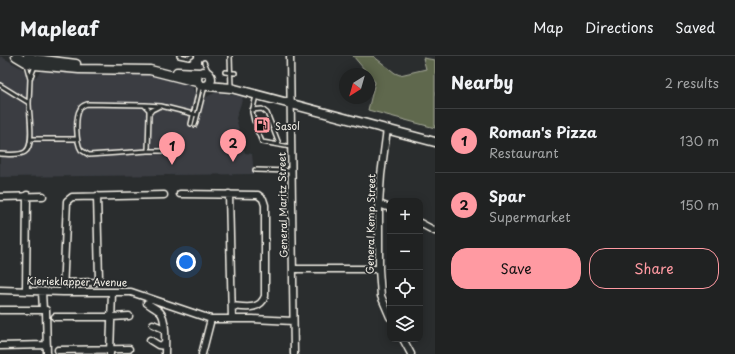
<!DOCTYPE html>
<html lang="en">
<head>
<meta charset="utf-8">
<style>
	body { margin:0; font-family:"Playpen Sans",sans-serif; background:#2d2f2f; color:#f1f3f6 }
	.controls { position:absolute; right:12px; bottom:12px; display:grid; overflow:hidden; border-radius:8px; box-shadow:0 2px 10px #0003 }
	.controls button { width:36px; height:36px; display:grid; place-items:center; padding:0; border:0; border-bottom:1px solid #3d3f40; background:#202222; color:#f1f3f6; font:20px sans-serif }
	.compass { position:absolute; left:339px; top:12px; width:36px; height:36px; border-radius:50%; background:#202222; box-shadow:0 2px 10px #0003; rotate:217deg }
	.you { position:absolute; left:186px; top:206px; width:14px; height:14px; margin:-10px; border:3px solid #fff; border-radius:50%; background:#1a73e8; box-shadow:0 0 0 6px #1a73e833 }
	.badge { display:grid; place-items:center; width:26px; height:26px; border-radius:50%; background:#ff9aa2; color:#111; font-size:13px; font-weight:700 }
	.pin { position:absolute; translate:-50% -33px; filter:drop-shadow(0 1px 2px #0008) }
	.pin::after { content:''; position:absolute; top:21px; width:14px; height:12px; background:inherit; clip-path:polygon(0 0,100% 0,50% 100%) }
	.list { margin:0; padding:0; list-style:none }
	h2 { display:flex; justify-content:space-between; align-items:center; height:52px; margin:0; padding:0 16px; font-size:17px }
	h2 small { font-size:13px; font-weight:400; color:#a2a4a5 }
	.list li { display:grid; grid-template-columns:26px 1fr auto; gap:12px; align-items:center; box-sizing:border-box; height:64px; padding:0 16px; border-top:1px solid #3d3f40 }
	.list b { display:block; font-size:15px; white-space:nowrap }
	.list p { margin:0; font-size:13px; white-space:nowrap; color:#a2a4a5 }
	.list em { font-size:13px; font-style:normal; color:#a2a4a5 }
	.actions { display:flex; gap:8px; padding:12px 16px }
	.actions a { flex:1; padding:9px 0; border:1px solid #ff9aa2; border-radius:16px; text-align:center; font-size:14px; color:#ff9aa2 }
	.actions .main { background:#ff9aa2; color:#111 }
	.icon { flex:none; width:22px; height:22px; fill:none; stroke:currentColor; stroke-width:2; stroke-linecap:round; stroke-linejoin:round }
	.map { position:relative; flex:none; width:435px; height:298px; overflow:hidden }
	header { display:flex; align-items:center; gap:24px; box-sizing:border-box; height:56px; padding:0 20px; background:#202222; border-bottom:1px solid #3d3f40 }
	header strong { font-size:19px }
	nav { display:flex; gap:22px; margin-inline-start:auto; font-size:14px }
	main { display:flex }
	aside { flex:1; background:#202222 }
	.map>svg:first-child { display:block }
	.built { fill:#3a3d43 }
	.green { fill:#5e674e; stroke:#a9ac9b }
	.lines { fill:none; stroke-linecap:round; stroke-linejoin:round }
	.lane-casing { stroke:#f4f1e8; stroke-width:6 }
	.street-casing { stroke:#f4f1e8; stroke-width:9 }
	.secondary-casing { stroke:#f4f1e8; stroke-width:11 }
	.lane { stroke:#2a2d2e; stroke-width:3 }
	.street { stroke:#2a2d2e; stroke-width:6 }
	.secondary { stroke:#2a2d2e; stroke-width:8 }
	.labels { text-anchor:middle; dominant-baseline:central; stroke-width:3.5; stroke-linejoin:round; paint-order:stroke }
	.poi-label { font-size:10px; fill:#f4f1e8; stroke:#2a2d2e; text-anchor:start }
	.street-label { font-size:10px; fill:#f4f1e8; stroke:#2a2d2e }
</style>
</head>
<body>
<header>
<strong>Mapleaf</strong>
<nav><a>Map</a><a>Directions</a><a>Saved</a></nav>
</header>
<main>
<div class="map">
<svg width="435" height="298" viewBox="0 0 435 298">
	<rect width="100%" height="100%" fill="#2a2d2e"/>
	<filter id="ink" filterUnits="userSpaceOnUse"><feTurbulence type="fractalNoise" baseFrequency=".025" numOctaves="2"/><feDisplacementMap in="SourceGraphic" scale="8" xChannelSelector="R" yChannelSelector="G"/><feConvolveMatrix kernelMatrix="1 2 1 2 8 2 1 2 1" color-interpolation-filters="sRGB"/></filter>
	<g filter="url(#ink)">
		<path class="built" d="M0 0 23 13 29 20 36 21 42 13 151 16 192 31 196 39 205 42 216 36 243 41 236 62 245 97 252 98 254 118 0 121Z"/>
		<path class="green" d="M353 0H373L395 17 400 19 426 13 423 2 435 4V72L368 54 375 26Z"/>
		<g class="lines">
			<g class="lane-casing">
				<path id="lane" d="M179 0 189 2 192 0
					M230 0 231 32
					M204 6 210 19
					M26 8 30 23 29 47
					M225 16 235 17
					M30 23 35 10
					M0 29 29 47C29 58 35 90 25 96 19 100 7 98 0 98
					M87 48 144 49 149 54V58L148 95 89 99 81 94C76 86 75 61 80 53 81 50 84 49 87 48Z
					M145 49 161 50 197 59
					M252 54 262 53 267 57 279 88
					M149 58 152 54 158 51
					M254 65 252 56 256 40
					M191 68 200 29
					M195 69 205 30
					M257 74 262 86 291 91
					M31 83H77
					M148 95H165
					M255 114 291 115"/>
			</g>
			<g class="street-casing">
				<path id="street" d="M290 0 294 298
					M387 73 381 119 379 148V213L381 240 390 261
					M180 138 258 139 263 143 265 149V240C260 255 244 251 232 250
					M229 138 232 263
					M0 141 43 140
					M379 148 390 152
					M420 167 435 175
					M293 213H379
					M64 227 97 226 99 223 97 140
					M0 234 63 236H131L211 263H253L293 265
					M26 235 27 139
					M42 236 43 254H46L47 298
					M63 236 67 145 72 141 164 139
					M147 247C151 250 157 253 160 256 167 263 165 289 165 298
					M0 254H43
					M55 261H112L129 260
					M153 268 164 273
					M403 283 411 298
					M150 284 158 289 165 290
					M0 290 47 289
					M58 294 129 293
					M110 298 112 236
					M202 298 211 263"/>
			</g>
			<g class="secondary-casing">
				<path id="secondary" d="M16 0 26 6 35 9 79 13 150 14 197 26
					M28 0 35 3 76 8
					M197 23a7 7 0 1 1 14 0a7 7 0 1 1-14 0Z
					M177 16 200 17
					M208 30 231 32 435 86"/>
			</g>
			<use href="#lane" class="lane"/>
			<use href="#street" class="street"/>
			<use href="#secondary" class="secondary"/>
		</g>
	</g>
	<defs>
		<g id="fuel-square" transform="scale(0.9)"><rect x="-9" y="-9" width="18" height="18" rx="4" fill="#ff9aa2" stroke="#2a2d2e"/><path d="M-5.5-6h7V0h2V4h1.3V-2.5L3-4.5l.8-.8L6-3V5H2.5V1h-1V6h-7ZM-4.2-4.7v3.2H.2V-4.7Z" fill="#111"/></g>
	</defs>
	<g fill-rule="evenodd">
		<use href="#fuel-square" x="262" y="69"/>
	</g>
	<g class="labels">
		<g class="poi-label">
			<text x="275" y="69">Sasol</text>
		</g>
		<g class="street-label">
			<text transform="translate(282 149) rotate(-91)">General Maritz Street</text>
			<text transform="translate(370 168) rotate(-89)">General Kemp Street</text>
			<text transform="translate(77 225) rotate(1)">Kierieklapper Avenue</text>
		</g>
	</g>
</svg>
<div class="controls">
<button>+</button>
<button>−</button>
<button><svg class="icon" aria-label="locate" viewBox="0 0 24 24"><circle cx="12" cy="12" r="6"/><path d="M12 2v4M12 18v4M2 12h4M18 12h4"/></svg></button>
<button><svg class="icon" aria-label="layers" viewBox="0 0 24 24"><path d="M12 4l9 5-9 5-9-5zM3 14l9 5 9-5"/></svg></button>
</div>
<svg class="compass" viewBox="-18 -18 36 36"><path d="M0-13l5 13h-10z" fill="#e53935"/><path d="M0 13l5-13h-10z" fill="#a2a4a5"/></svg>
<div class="you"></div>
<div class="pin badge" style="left:172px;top:109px">1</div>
<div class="pin badge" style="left:233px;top:106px">2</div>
</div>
<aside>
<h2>Nearby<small>2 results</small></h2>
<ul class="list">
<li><span class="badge">1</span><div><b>Roman's Pizza</b><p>Restaurant</p></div><em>130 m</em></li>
<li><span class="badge">2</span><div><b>Spar</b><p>Supermarket</p></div><em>150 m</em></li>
</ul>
<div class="actions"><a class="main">Save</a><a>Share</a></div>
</aside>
</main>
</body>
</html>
